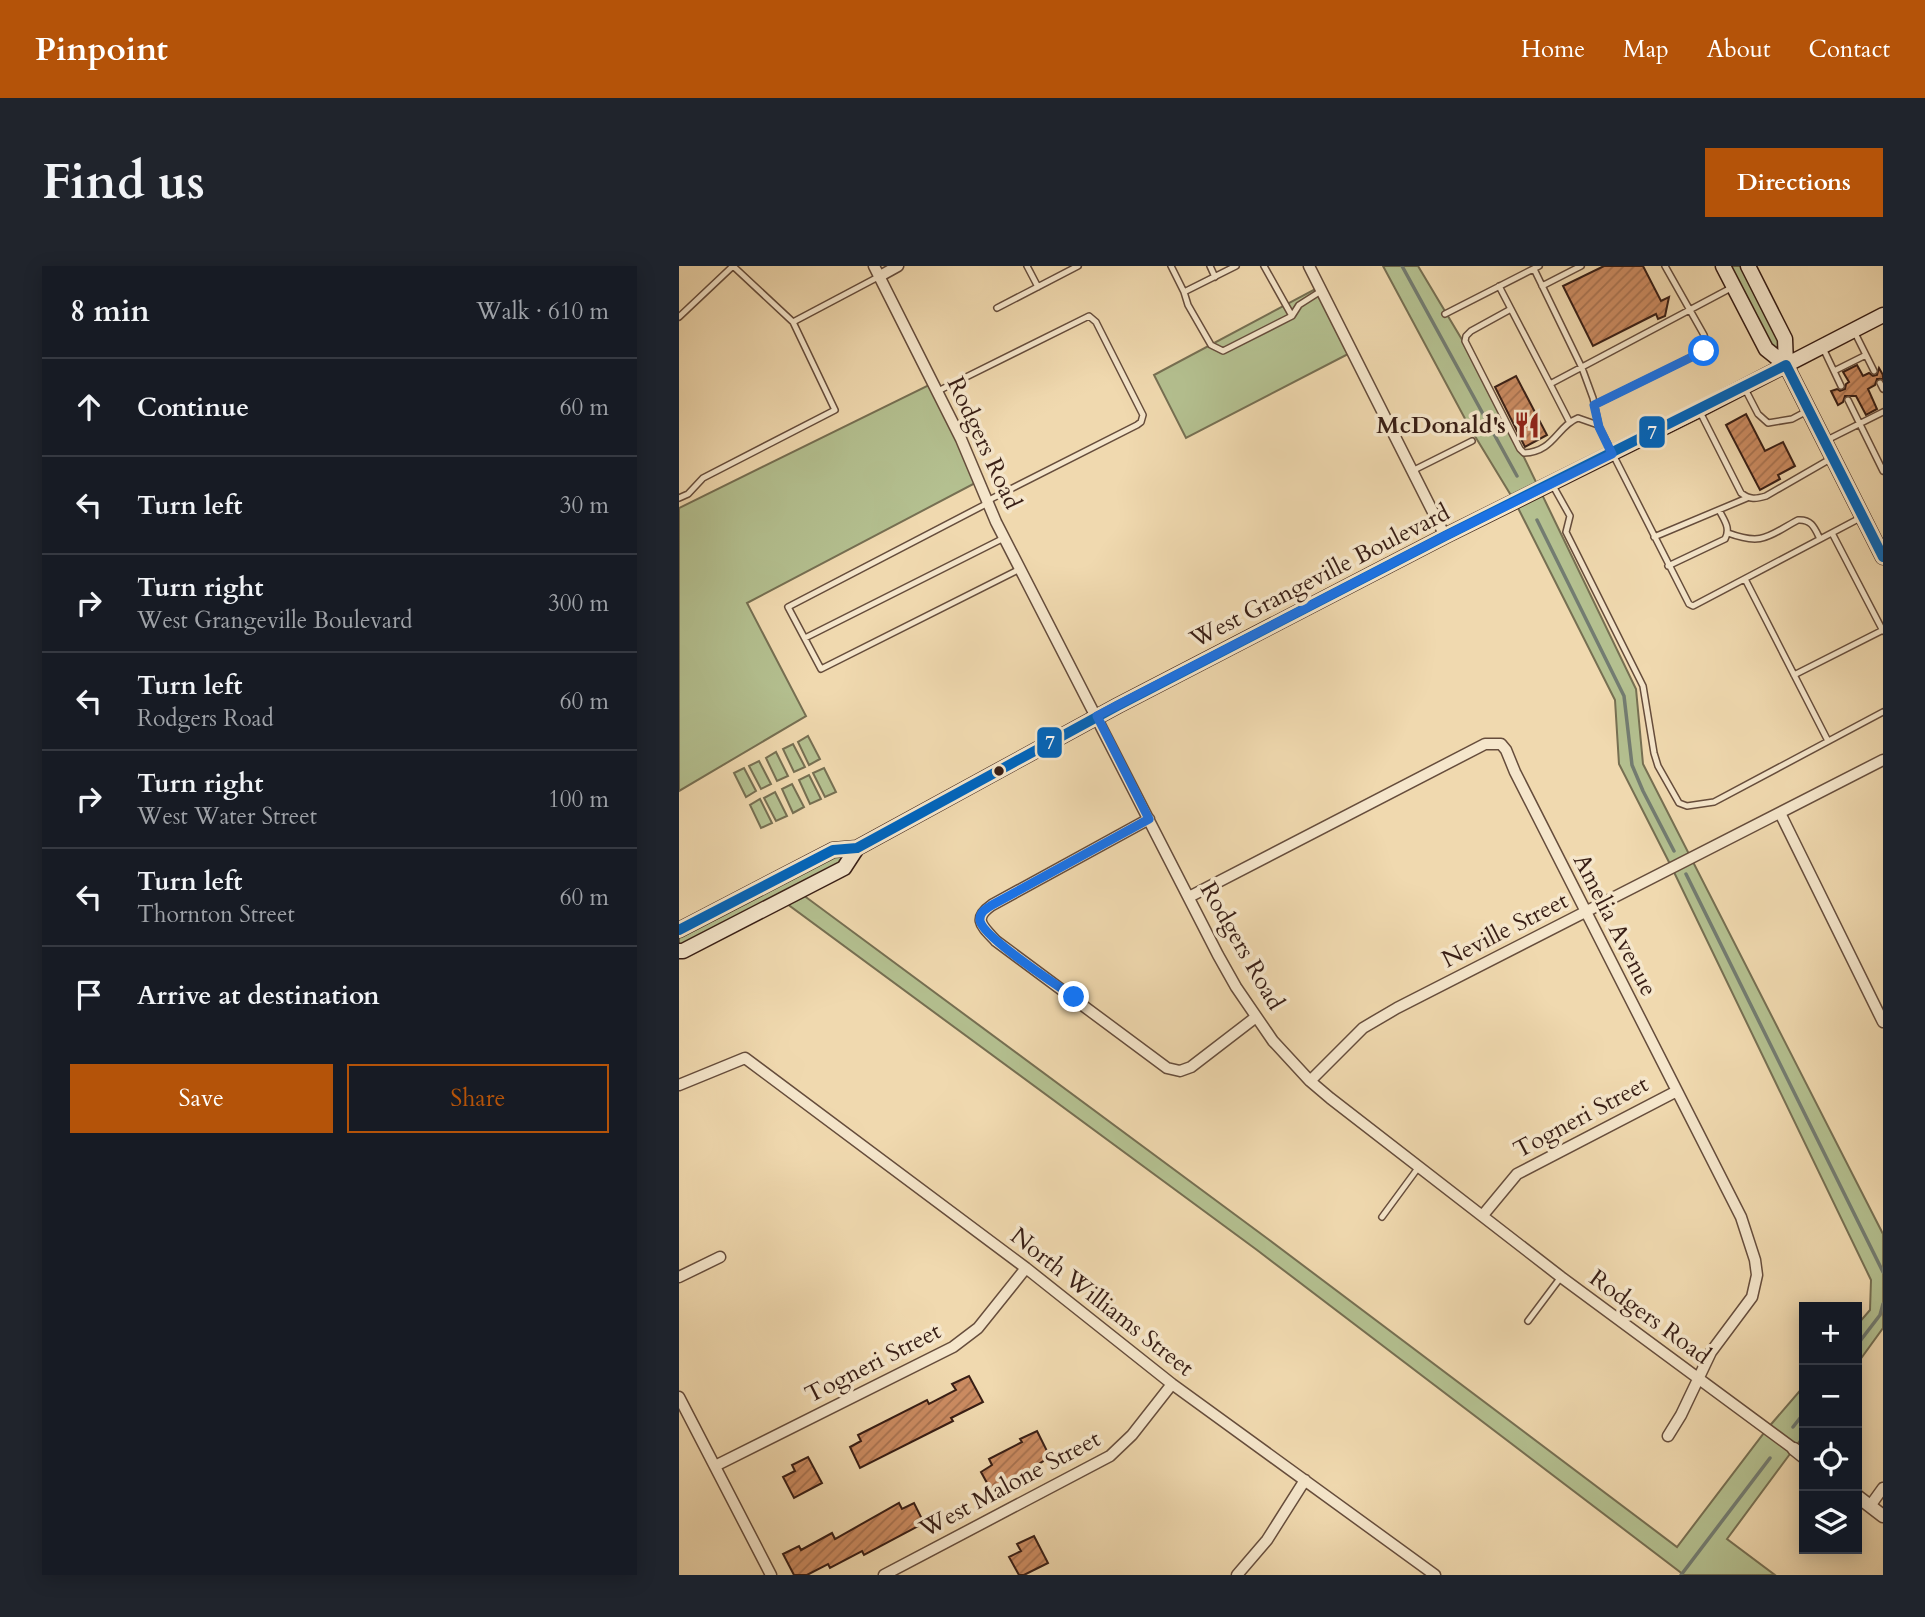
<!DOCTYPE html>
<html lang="en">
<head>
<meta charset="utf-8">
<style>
	body { margin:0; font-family:Cardo,serif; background:#20242c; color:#f1f3f6 }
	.controls { position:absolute; right:21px; bottom:21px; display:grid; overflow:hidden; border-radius:0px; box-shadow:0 4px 18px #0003 }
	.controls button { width:63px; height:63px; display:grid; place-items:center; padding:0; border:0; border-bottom:2px solid #363941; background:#171b24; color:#f1f3f6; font:35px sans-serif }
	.stop { position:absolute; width:21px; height:21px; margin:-16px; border:5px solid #1a73e8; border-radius:50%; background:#fff }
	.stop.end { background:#1a73e8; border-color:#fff; box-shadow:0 2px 7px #0008 }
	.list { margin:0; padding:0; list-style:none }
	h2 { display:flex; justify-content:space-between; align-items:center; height:91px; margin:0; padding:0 28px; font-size:30px }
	h2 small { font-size:23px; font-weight:400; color:#9ea1a6 }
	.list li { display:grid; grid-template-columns:46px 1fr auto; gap:21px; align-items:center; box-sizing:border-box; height:98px; padding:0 28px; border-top:2px solid #363941 }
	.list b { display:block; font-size:26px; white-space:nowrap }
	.list p { margin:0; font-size:23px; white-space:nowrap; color:#9ea1a6 }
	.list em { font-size:23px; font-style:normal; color:#9ea1a6 }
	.actions { display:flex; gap:14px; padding:21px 28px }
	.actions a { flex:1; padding:16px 0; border:2px solid #b45309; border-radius:0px; text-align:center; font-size:24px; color:#b45309 }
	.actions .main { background:#b45309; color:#fff }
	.icon { flex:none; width:38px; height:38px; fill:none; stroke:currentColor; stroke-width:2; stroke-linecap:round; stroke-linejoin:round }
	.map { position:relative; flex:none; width:1204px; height:1309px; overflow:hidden; border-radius:0px }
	header { display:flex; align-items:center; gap:42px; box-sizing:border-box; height:98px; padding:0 35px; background:#b45309; color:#fff }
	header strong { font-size:33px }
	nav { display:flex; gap:38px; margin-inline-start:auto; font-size:24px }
	.intro { display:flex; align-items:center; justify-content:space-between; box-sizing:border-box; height:168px; padding:0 42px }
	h1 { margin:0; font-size:49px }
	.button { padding:18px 32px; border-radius:0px; background:#b45309; color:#fff; font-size:24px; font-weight:700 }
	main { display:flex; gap:42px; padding:0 42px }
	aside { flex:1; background:#171b24; border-radius:0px; box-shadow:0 4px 18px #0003 }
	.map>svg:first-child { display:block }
	.green { fill:#b4c090; stroke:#766f52; stroke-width:2 }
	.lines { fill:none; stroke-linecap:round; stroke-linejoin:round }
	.stream { stroke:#737c71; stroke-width:3.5 }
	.building { fill:url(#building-hatch); stroke:#381e15; stroke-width:2 }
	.service-casing { stroke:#664d3c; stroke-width:8 }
	.minor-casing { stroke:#664d3c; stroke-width:13 }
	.tertiary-casing { stroke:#664d3c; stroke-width:15 }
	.secondary-casing { stroke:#381e15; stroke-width:17 }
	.service { stroke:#f5e6cb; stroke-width:5 }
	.minor { stroke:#f5e6cb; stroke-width:10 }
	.tertiary { stroke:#f5e6cb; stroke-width:12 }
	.secondary { stroke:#f5e6cb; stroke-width:14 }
	.bus-1-casing { stroke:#f5e6cb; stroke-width:16 }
	.bus-1 { stroke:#0065bd; stroke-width:10 }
	.route { stroke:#1a73e8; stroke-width:9 }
	.bus-dot { fill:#381e15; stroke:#f5e6cb; stroke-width:2.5 }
	.labels { text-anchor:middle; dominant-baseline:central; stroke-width:7; stroke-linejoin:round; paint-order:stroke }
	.poi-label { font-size:24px; font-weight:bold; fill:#381e15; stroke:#f5e6cb; text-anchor:end }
	.street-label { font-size:24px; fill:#381e15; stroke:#f5e6cb }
	.line-badge { stroke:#f5e6cb; stroke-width:2.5 }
	.badge-label { font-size:19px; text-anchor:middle; font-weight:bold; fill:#fff }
</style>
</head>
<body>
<header>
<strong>Pinpoint</strong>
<nav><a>Home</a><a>Map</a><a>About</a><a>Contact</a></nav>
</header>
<div class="intro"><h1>Find us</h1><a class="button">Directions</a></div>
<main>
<aside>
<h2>8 min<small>Walk · 610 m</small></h2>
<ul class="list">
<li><svg class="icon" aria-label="ahead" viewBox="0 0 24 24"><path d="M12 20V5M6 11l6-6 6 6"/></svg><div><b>Continue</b></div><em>60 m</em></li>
<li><svg class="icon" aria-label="left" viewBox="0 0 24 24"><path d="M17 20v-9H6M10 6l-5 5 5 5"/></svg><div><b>Turn left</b></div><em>30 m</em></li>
<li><svg class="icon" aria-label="right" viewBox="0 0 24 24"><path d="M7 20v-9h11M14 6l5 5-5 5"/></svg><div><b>Turn right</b><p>West Grangeville Boulevard</p></div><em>300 m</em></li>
<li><svg class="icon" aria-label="left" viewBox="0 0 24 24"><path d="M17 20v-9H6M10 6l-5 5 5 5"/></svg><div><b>Turn left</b><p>Rodgers Road</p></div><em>60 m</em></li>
<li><svg class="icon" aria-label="right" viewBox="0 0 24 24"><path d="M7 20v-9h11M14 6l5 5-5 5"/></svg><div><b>Turn right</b><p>West Water Street</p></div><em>100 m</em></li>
<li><svg class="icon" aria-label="left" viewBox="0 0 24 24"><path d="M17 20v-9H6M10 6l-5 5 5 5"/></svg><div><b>Turn left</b><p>Thornton Street</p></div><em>60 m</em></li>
<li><svg class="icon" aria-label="arrive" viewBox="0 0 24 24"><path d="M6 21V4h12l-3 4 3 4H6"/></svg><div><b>Arrive at destination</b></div></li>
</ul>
<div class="actions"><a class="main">Save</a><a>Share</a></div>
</aside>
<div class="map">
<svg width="1204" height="1309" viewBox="0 0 1204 1309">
	<defs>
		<pattern id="building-hatch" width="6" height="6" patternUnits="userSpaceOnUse" patternTransform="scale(1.75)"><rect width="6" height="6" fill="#cc8c62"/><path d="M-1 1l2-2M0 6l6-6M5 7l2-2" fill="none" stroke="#a77250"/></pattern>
	</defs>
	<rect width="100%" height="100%" fill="#f0d9af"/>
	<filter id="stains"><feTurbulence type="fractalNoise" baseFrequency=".00286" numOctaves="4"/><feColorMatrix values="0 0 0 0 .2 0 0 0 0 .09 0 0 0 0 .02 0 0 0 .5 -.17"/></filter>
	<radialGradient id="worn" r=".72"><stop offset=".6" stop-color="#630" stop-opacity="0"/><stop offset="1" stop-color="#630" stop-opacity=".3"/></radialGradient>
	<path class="green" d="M704 0H739L788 82 841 183 957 423 964 498 1204 968V1062L1178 1098V1059L1191 1044 1192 1014 993 602 940 498 936 434 836 236 791 162Z
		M1044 0H1069L1106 73 1107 99 1087 83Z
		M640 21 673 86 507 172 475 109Z
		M254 117 300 215 68 337 127 450 0 525V242Z
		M129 470 141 493 130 499 119 476Z
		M114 478 126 501 115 506 104 483Z
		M97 486 109 510 98 515 87 492Z
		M80 495 92 518 82 523 70 500Z
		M65 502 77 525 67 531 55 507Z
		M145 502 157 526 146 531 134 507Z
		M130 509 142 533 131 538 120 514Z
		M113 518 125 541 114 547 103 523Z
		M96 526 108 550 97 555 85 532Z
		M81 533 93 557 82 562 71 539Z
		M178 582 165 602 120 626 589 973 998 1281 1088 1163 1125 1120V1169L1048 1273 1096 1309H1005L578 984 104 635 0 685V664L154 584Z"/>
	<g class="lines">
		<path class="stream" d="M723 0 838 210
			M858 254 945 430 953 499 964 525 995 585
			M1007 608 1204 1006
			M1178 1079 1201 1049 1204 1038
			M1114 1161 1125 1147
			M1002 1309 1091 1192"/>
	</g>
	<path class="building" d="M925 0H964L982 35 990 31 986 50 979 53 977 48 914 80 884 20Z
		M1178 99 1184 110 1190 107 1194 110 1198 109 1200 102 1204 109V113H1198L1196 119 1189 123 1198 143 1187 149 1177 130H1166L1164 136 1159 139 1152 125 1158 123 1161 125 1166 123 1167 118 1170 116 1164 106Z
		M837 110 868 169 846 181 816 121Z
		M1067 148 1086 185 1104 176 1116 200 1099 209 1101 213 1081 224 1047 159Z
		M290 1110 304 1136 272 1152 274 1155 181 1202 171 1181 182 1175 179 1169 248 1134 250 1138 277 1124 273 1118Z
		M358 1165 371 1191 313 1226 302 1206 313 1199 310 1193 343 1176 341 1173Z
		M129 1191 143 1217 115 1232 104 1211 116 1205 113 1199Z
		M220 1237 223 1243 235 1237 245 1257 185 1289 183 1285 151 1302 149 1298 128 1309H115L104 1288 120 1280 122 1284 153 1267 156 1273Z
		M355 1270 369 1297 345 1309H340L330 1291 342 1285 338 1278Z"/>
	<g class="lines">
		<g class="service-casing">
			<path id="service" d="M348 0 359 21
				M492 0 505 26
				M531 0 536 11
				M557 0 505 26 509 39 532 79 544 85 613 50 620 39 642 25
				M585 0 613 50
				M855 3 903 102 914 132 920 161 1010 338 1014 340 1183 251
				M820 20 871 118 1052 22
				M863 20 902 0
				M318 42 399 0
				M832 43 792 65 787 70 786 75 841 183 845 187C875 186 878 160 899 152L919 159
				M766 48 860 0
				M0 51 54 0 114 56 156 144 24 212 9 228 0 232
				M114 56 201 10
				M1176 67 1195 105
				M1143 80 1162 120
				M1155 105 1187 89
				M1201 117 1204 123
				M871 118 890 155
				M1065 121 1079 148 1089 157 1113 153 1130 144
				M259 125 410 50 417 56 464 149 462 156 458 159 308 235
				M1169 134 1204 205
				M915 139 1025 85 1028 79 1025 69 986 0
				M1020 144 1062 227C1071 234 1077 233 1087 230L1153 192
				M1146 175 1204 146
				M733 205 793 175
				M873 218 891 250 887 266 964 420 975 487 979 500 1000 537 1008 540 1035 536 1204 446
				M309 237 109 341 142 403 341 303
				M1049 267C1084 280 1089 270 1119 254 1133 253 1136 263 1141 273
				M1153 267 1204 365
				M975 271 1068 232
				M989 300 1046 273C1052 262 1045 254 1040 244
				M1066 313 1149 475
				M126 372 325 272
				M1115 409 1204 364
				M703 951 739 902
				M849 1055 882 1011"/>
		</g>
		<g class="minor-casing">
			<path id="minor" d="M195 0 282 173 317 256 539 689 557 721 594 775 631 815 651 832 882 1011 1115 1183
				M630 0 766 270
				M201 10 219 0
				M1101 547 1204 756
				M470 553 313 639C293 653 303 660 317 675L488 802 501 805 512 801 577 751
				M510 631 806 478H822L827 484 836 506 1062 951 1076 994 1078 1009 1073 1031 1032 1086 1002 1149 989 1170
				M631 815 684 762 718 742 1204 494
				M0 819 66 792 347 1002 493 1118 756 1309
				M804 949 838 908 996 826
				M0 1011 41 991
				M0 1131 92 1309
				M36 1200 274 1081 299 1062 347 1002
				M1191 1240 1204 1222
				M205 1309 431 1190 453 1169 493 1118
				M558 1309 588 1274 626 1214"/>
		</g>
		<g class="tertiary-casing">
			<path id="tertiary" d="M1115 1183 1125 1191
				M1178 1230 1204 1250"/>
		</g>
		<g class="secondary-casing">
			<path id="secondary" d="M1044 0 1087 83 1107 99 1204 291
				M1069 0 1106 73 1107 99
				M0 664 154 584 178 582 438 440 766 270 1020 144 1204 49
				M0 685H4L165 602 178 582"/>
		</g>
		<use href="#service" class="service"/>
		<use href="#minor" class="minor"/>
		<use href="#tertiary" class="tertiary"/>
		<use href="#secondary" class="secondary"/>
		<g class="bus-1-casing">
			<path id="bus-1" d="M0 664 154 584 178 582 438 440 766 270 1107 99 1204 291"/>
		</g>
		<use href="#bus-1" class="bus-1"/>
	</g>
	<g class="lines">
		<path class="route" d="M395 731C378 719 305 672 301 655 300 646 307 643 313 639L470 553 418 450 766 270 933 188 920 161 915 139 1025 85"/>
	</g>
	<defs>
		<g id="restaurant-bare" transform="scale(2.1)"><path d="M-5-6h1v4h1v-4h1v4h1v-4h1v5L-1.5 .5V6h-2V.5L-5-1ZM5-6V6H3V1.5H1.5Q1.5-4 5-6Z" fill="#8f2418" stroke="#f5e6cb" stroke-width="2.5" paint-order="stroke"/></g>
	</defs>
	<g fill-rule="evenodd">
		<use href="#restaurant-bare" x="848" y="159"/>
	</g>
	<circle class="bus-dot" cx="320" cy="505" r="6"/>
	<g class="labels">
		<g class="poi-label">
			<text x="827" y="159">McDonald's</text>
		</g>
		<g class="street-label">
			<text transform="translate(305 177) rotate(65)">Rodgers Road</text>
			<text transform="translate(641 310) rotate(-27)">West Grangeville Boulevard</text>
			<text transform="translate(936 659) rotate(63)">Amelia Avenue</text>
			<text transform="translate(826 664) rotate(-27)">Neville Street</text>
			<text transform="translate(563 680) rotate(60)">Rodgers Road</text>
			<text transform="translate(902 851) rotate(-28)">Togneri Street</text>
			<text transform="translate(423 1036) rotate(38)">North Williams Street</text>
			<text transform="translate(971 1051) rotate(36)">Rodgers Road</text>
			<text transform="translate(194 1097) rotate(-27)">Togneri Street</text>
			<text transform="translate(331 1218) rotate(-28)">West Malone Street</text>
		</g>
	</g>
	<g class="line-badge">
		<rect x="959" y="149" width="28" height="34" rx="7" fill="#0065bd"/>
		<rect x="357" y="460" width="27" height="33" rx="7" fill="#0065bd"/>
	</g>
	<g class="badge-label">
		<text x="973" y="173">7</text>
		<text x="371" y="483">7</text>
	</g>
	<rect width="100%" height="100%" filter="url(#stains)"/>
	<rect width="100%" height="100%" fill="url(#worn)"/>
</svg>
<div class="controls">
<button>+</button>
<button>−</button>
<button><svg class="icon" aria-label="locate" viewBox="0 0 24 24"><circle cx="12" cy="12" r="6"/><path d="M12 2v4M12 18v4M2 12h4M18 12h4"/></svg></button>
<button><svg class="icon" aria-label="layers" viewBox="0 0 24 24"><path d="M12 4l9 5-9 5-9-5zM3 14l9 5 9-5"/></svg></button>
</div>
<div class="stop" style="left:1025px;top:85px"></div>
<div class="stop end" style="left:395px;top:731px"></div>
</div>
</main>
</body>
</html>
